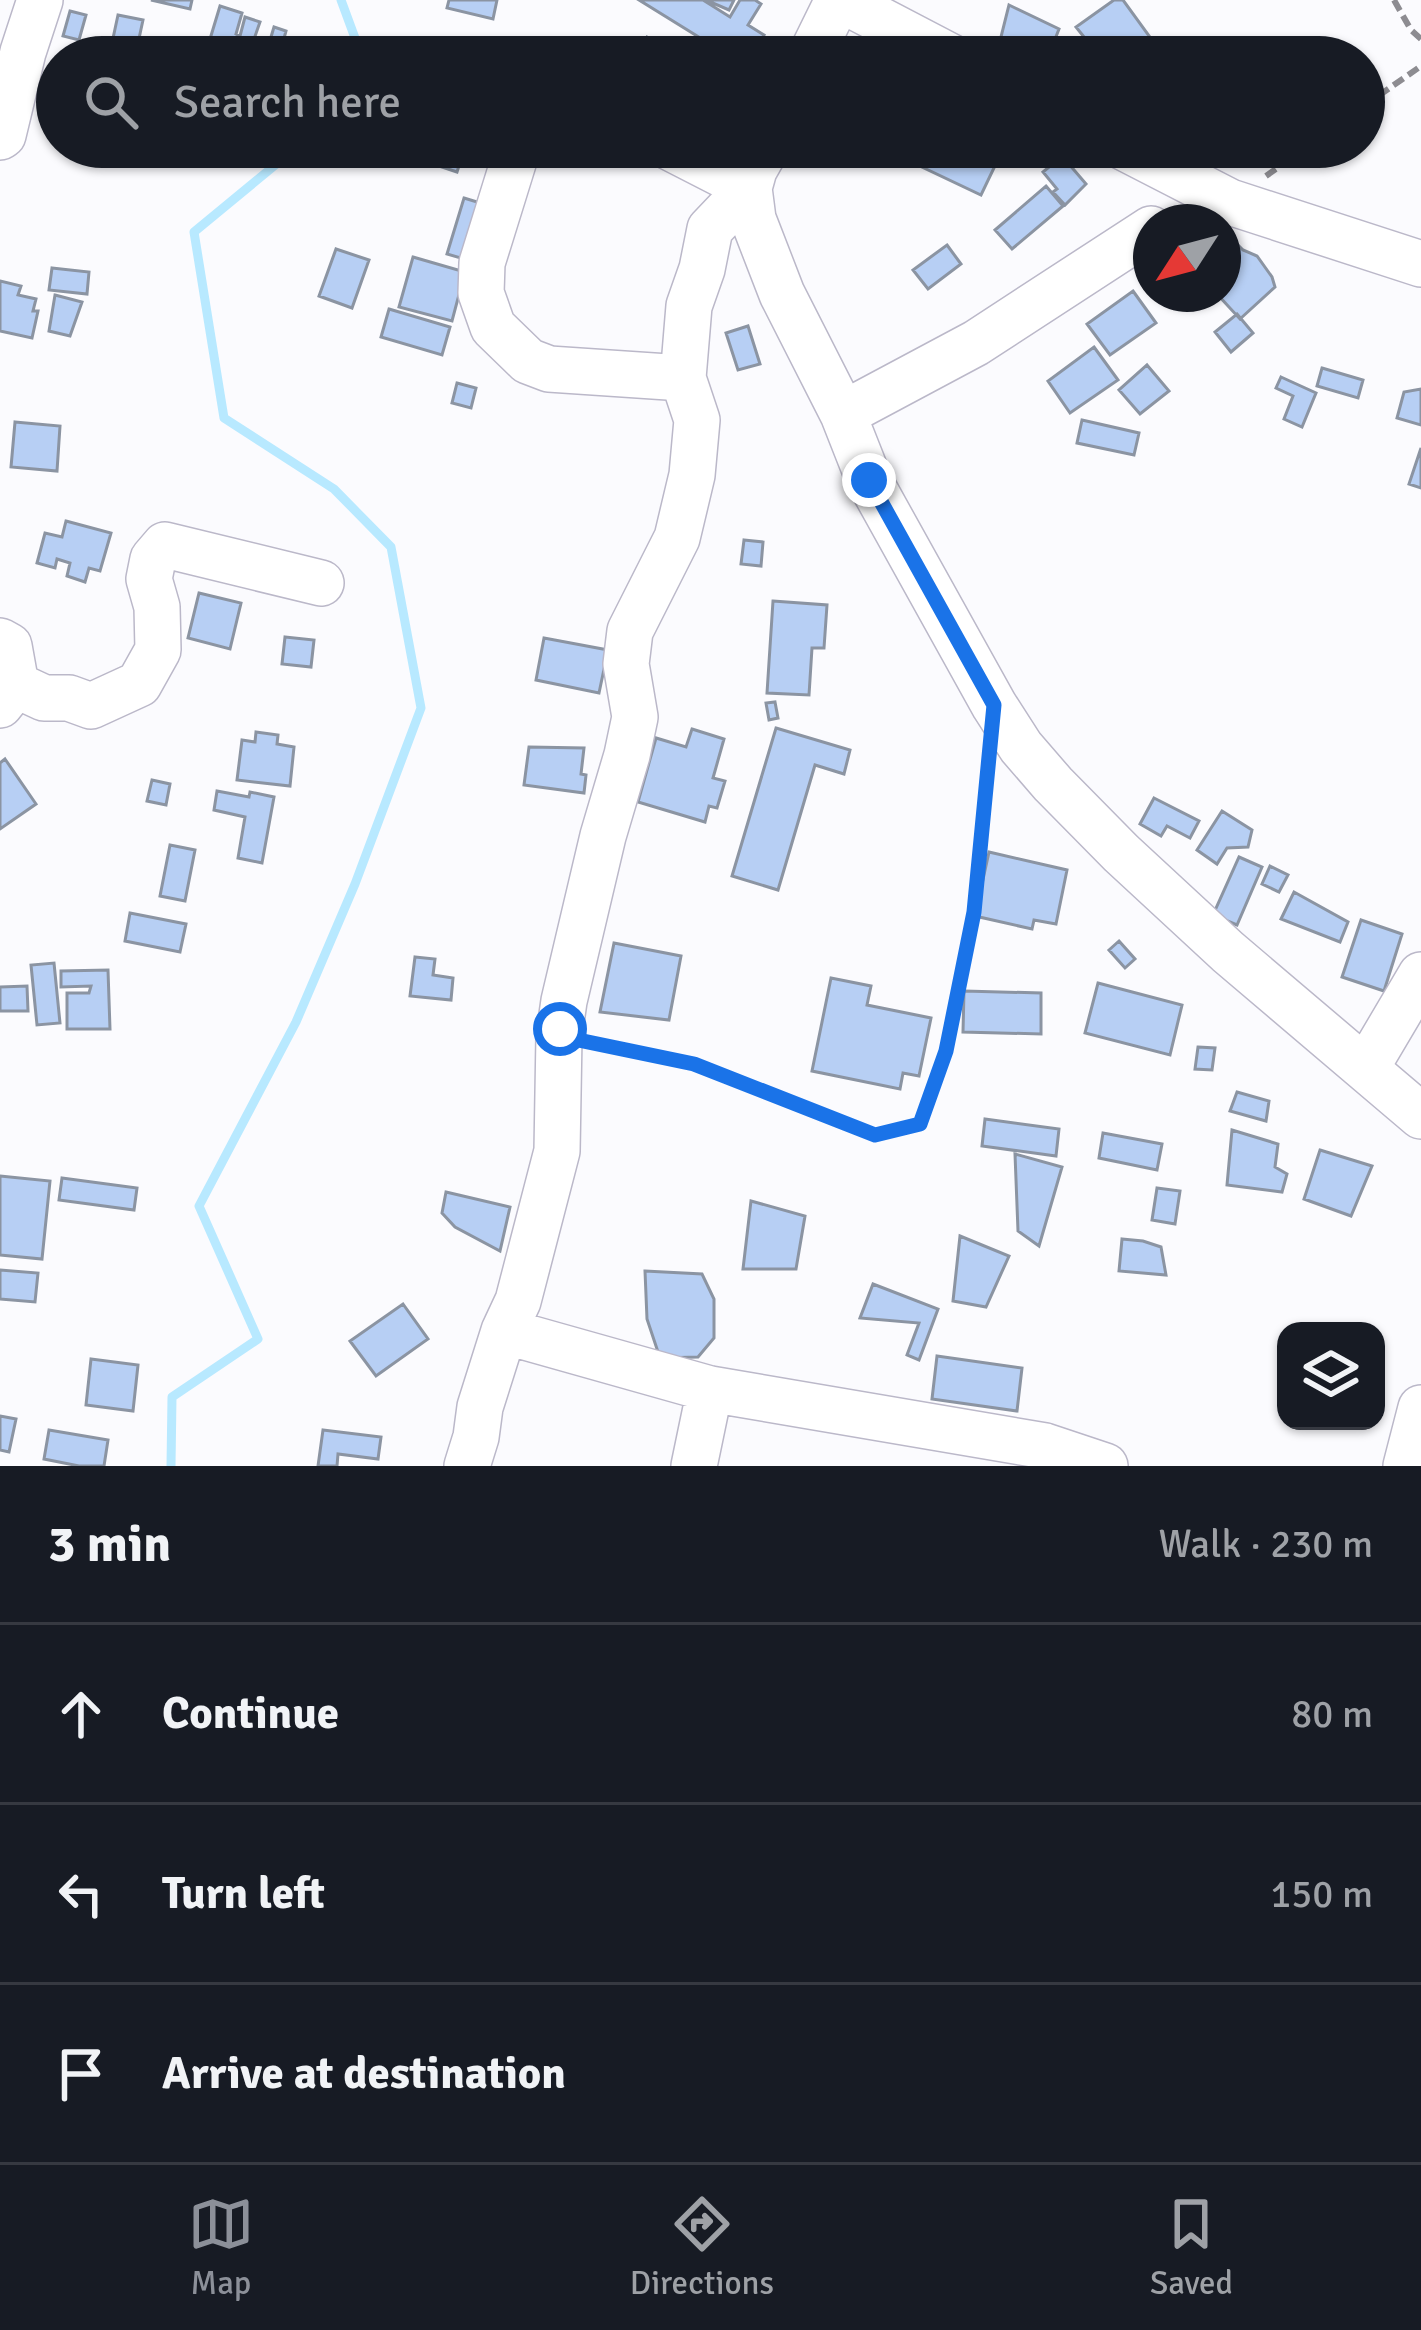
<!DOCTYPE html>
<html lang="en">
<head>
<meta charset="utf-8">
<style>
	body { margin:0; font-family:Signika,sans-serif; background:#20242c; color:#f1f3f6 }
	.controls { position:absolute; right:36px; bottom:36px; display:grid; overflow:hidden; border-radius:24px; box-shadow:0 3px 9px #0004 }
	.controls button { width:108px; height:108px; display:grid; place-items:center; padding:0; border:0; border-bottom:3px solid #363941; background:#171b24; color:#f1f3f6; font:60px sans-serif }
	.compass { position:absolute; left:1133px; top:204px; width:108px; height:108px; border-radius:50%; background:#171b24; box-shadow:0 3px 9px #0004; rotate:234deg }
	.stop { position:absolute; width:36px; height:36px; margin:-27px; border:9px solid #1a73e8; border-radius:50%; background:#fff }
	.stop.end { background:#1a73e8; border-color:#fff; box-shadow:0 3px 12px #0008 }
	.list { margin:0; padding:0; list-style:none }
	h2 { display:flex; justify-content:space-between; align-items:center; height:156px; margin:0; padding:0 48px; font-size:51px }
	h2 small { font-size:39px; font-weight:400; color:#9ea1a6 }
	.list li { display:grid; grid-template-columns:78px 1fr auto; gap:36px; align-items:center; box-sizing:border-box; height:180px; padding:0 48px; border-top:3px solid #363941 }
	.list b { display:block; font-size:45px; white-space:nowrap }
	.list em { font-size:39px; font-style:normal; color:#9ea1a6 }
	.icon { flex:none; width:66px; height:66px; fill:none; stroke:currentColor; stroke-width:2; stroke-linecap:round; stroke-linejoin:round }
	.map { position:relative; flex:none; width:1421px; height:1466px; overflow:hidden }
	.search { position:absolute; background:#171b24; box-shadow:0 3px 9px #0004; left:36px; right:36px; top:36px; height:132px; display:flex; align-items:center; gap:30px; box-sizing:border-box; padding:0 42px; border-radius:66px; color:#9ea1a6; font-size:45px }
	.sheet { height:696px; background:#171b24 }
	nav { display:flex; justify-content:space-around; align-items:center; box-sizing:border-box; height:168px; border-top:3px solid #363941; background:#171b24; font-size:33px; color:#9ea1a6 }
	nav a { display:grid; justify-items:center; gap:6px }
	nav .on { color:#8c9099 }
	.map>svg:first-child { display:block }
	.lines { fill:none; stroke-linecap:round; stroke-linejoin:round }
	.stream { stroke:#b8e9ff; stroke-width:9 }
	.building { fill:#b7cff4; stroke:#8b94a2; stroke-width:3 }
	.minor-casing { stroke:#bbb8c9; stroke-width:48 }
	.path { stroke:#8d8c91; stroke-width:6; stroke-dasharray:12 6; stroke-linecap:butt }
	.minor { stroke:#fff; stroke-width:45 }
	.route { stroke:#1a73e8; stroke-width:15 }
</style>
</head>
<body>
<div class="map">
<svg width="1421" height="1466" viewBox="0 0 1421 1466">
	<rect width="100%" height="100%" fill="#fbfbfe"/>
	<g class="lines">
		<path class="stream" d="M341 0 362 57
			M171 1466 172 1397 258 1339 199 1206 296 1022 355 884 421 708 391 547 334 489 224 418 194 232 297 147"/>
	</g>
	<path class="building" d="M151 0H192L190 9Z
		M449 0H497L493 19 447 8Z
		M639 0H703L730 17 740 0H755L761 4 748 25 764 35 750 57H731Z
		M706 0H734L729 10Z
		M1114 0H1123L1155 44 1134 57H1100L1076 27Z
		M1009 5 1059 29 1048 57H996Z
		M220 6 242 13 236 34 240 36 245 17 260 22 253 42 268 47 274 27 286 31 279 57H232L207 49Z
		M70 11 86 15 79 40 63 36Z
		M118 15 143 20 135 57H109Z
		M647 37 683 55 686 57H634Z
		M439 147H465L457 172 433 164Z
		M908 147H1004L981 195 903 158Z
		M1062 156 1086 184 1065 205 1053 192 1057 189 1043 172Z
		M1046 186 1063 206 1012 249 995 230Z
		M464 198 487 205 471 261 447 254Z
		M1235 242 1243 250 1257 256 1272 277 1275 287 1240 319 1217 294H1223V254Z
		M947 245 961 264 928 289 913 270Z
		M336 249 369 260 352 308 319 296Z
		M413 257 465 272 452 321 399 307Z
		M52 268 89 272 87 294 49 290Z
		M0 281 21 286 18 295 36 299 33 311H38L32 338 0 331Z
		M1133 291 1156 323 1110 355 1087 324Z
		M55 295 82 302 70 336 49 331Z
		M389 309 450 327 442 355 381 337Z
		M1237 314 1253 333 1231 352 1215 332Z
		M748 326 760 364 738 370 726 333Z
		M1094 347 1118 380 1070 413 1048 381Z
		M1147 365 1169 391 1140 414 1119 390Z
		M1322 368 1363 380 1358 398 1317 386Z
		M1281 377 1316 393 1302 427 1284 419 1293 396 1276 388Z
		M457 383 476 388 471 408 452 403Z
		M1421 389V425L1397 418 1404 392Z
		M1082 420 1139 433 1134 455 1077 443Z
		M15 422 60 426 57 471 11 467Z
		M1421 448V488L1409 484Z
		M66 521 111 533 100 571 89 568 85 582 67 576 70 563 57 559 55 568 37 563 45 533 62 537Z
		M744 540 763 542 761 566 741 564Z
		M199 593 241 603 230 649 188 638Z
		M773 601 827 605 824 648H812L809 695 767 693Z
		M285 637 314 640 311 667 282 664Z
		M544 638 608 650 599 693 536 680Z
		M775 702 778 718 769 720 766 703Z
		M776 728 850 750 844 774 815 765 778 890 732 876Z
		M692 729 724 739 713 778 725 781 717 808 709 806 705 822 638 802 656 738 686 747Z
		M256 732 278 735 277 744 294 747 290 786 237 780 242 740 255 742Z
		M529 747 584 748 581 774 586 775 584 793 524 785Z
		M5 759 36 804 0 829V763Z
		M152 780 170 784 166 805 147 801Z
		M217 791 249 797 250 792 274 797 262 863 238 858 245 817 214 810Z
		M1154 798 1199 821 1190 838 1167 826 1161 836 1140 824Z
		M1222 811 1252 830 1248 847 1227 848 1217 864 1197 850Z
		M170 845 195 850 185 901 160 896Z
		M989 852 1067 870 1056 924 1034 920 1032 929 975 916Z
		M1239 857 1262 867 1237 925 1213 915Z
		M1270 866 1288 875 1279 892 1262 884Z
		M1294 892 1348 922 1340 942 1281 919Z
		M130 913 186 924 180 952 125 941Z
		M1361 920 1402 934 1384 991 1342 977Z
		M1119 941 1135 959 1125 968 1109 950Z
		M614 943 681 956 669 1020 600 1012Z
		M415 957 435 959 433 975 453 978 451 1000 410 996Z
		M54 963 60 1023 37 1025 31 965Z
		M108 970 110 1029H67V993H89L91 986 61 987V971Z
		M831 978 871 986 867 1005 931 1018 919 1076 903 1073 900 1089 812 1071Z
		M1098 983 1182 1005 1170 1055 1085 1033Z
		M27 986 28 1011H0V987Z
		M964 991 1041 993V1034L963 1032Z
		M1198 1047 1215 1048 1212 1070 1195 1069Z
		M1237 1092 1269 1101 1266 1121 1230 1111Z
		M985 1119 1059 1129 1056 1156 982 1146Z
		M1232 1130 1278 1144 1275 1167 1287 1174 1282 1192 1227 1185Z
		M1103 1133 1162 1144 1157 1170 1099 1158Z
		M1320 1150 1372 1166 1351 1216 1304 1199Z
		M1015 1154 1062 1167 1039 1246 1018 1231Z
		M0 1176 50 1181 42 1259 0 1255Z
		M62 1178 137 1188 134 1210 59 1200Z
		M1157 1188 1180 1191 1175 1224 1152 1220Z
		M446 1192 510 1207 500 1251 455 1227 442 1213Z
		M751 1201 805 1216 796 1269H743Z
		M960 1236 1009 1256 986 1307 953 1301Z
		M1122 1239 1143 1241 1161 1247 1166 1275 1119 1271Z
		M0 1270 38 1273 35 1302 0 1299Z
		M645 1271 702 1274 714 1299V1338L698 1357 660 1358 647 1319Z
		M873 1284 938 1309 919 1360 907 1355 919 1323 860 1318Z
		M403 1304 428 1339 376 1376 350 1341Z
		M937 1356 1022 1368 1017 1411 932 1399Z
		M91 1359 138 1365 133 1411 86 1405Z
		M0 1416 16 1419 9 1452 0 1450Z
		M49 1430 108 1440 104 1466H79L44 1459Z
		M323 1430 381 1437 378 1459 338 1454 337 1466H318Z"/>
	<g class="lines">
		<g class="minor-casing">
			<path id="minor" d="M842 0 951 57
				M810 57 838 0
				M0 137 3 135 23 52 40 0
				M518 147 482 263 481 293 493 327 528 361 549 369 683 378
				M767 147 754 170 749 188 753 219 782 294 843 414 869 480 994 705 1021 747 1053 784 1121 853 1228 952 1421 1116
				M1123 147 1230 202 1421 264
				M843 414 976 343 1151 229
				M0 641 9 646 16 685 0 705
				M16 685 44 698H69L91 706 139 684 158 650 157 607 149 579 153 559 165 545 321 583
				M1366 1068 1421 975
				M504 1331 710 1389 1045 1446 1105 1466
				M467 1466 476 1437 480 1407 504 1331 518 1301 557 1151 559 1036 564 1001 603 836 627 755 635 717 626 664 630 631 677 538 692 475 697 420 683 378 689 306 702 269 710 229 749 188 669 147
				M694 1466 710 1389
				M1406 1466 1421 1408"/>
		</g>
		<path class="path" d="M1394 0 1411 30 1421 39
			M1364 106 1421 66
			M1266 176 1307 147
			M594 1042 694 1064 875 1135 919 1124 946 1051 974 912 988 768"/>
		<use href="#minor" class="minor"/>
	</g>
	<g class="lines">
		<path class="route" d="M560 1029 559 1036 694 1064 875 1135 920 1124 946 1051 974 912 994 705 869 480"/>
	</g>
</svg>
<div class="controls">
<button><svg class="icon" aria-label="layers" viewBox="0 0 24 24"><path d="M12 4l9 5-9 5-9-5zM3 14l9 5 9-5"/></svg></button>
</div>
<svg class="compass" viewBox="-18 -18 36 36"><path d="M0-13l5 13h-10z" fill="#e53935"/><path d="M0 13l5-13h-10z" fill="#9ea1a6"/></svg>
<div class="stop" style="left:560px;top:1029px"></div>
<div class="stop end" style="left:869px;top:480px"></div>
<div class="search"><svg class="icon" aria-label="search" viewBox="0 0 24 24"><circle cx="10" cy="10" r="6"/><path d="M15 15l6 6"/></svg>Search here</div>
</div>
<section class="sheet">
<h2>3 min<small>Walk · 230 m</small></h2>
<ul class="list">
<li><svg class="icon" aria-label="ahead" viewBox="0 0 24 24"><path d="M12 20V5M6 11l6-6 6 6"/></svg><div><b>Continue</b></div><em>80 m</em></li>
<li><svg class="icon" aria-label="left" viewBox="0 0 24 24"><path d="M17 20v-9H6M10 6l-5 5 5 5"/></svg><div><b>Turn left</b></div><em>150 m</em></li>
<li><svg class="icon" aria-label="arrive" viewBox="0 0 24 24"><path d="M6 21V4h12l-3 4 3 4H6"/></svg><div><b>Arrive at destination</b></div></li>
</ul>
</section>
<nav>
<a class="on"><svg class="icon" aria-label="map" viewBox="0 0 24 24"><path d="M3 6l6-2 6 2 6-2v14l-6 2-6-2-6 2zM9 4v14M15 6v14"/></svg>Map</a>
<a><svg class="icon" aria-label="directions" viewBox="0 0 24 24"><path d="M12 3l9 9-9 9-9-9zM9 14v-3h6M13 9l2 2-2 2"/></svg>Directions</a>
<a><svg class="icon" aria-label="saved" viewBox="0 0 24 24"><path d="M7 4h10v16l-5-4-5 4z"/></svg>Saved</a>
</nav>
</body>
</html>
